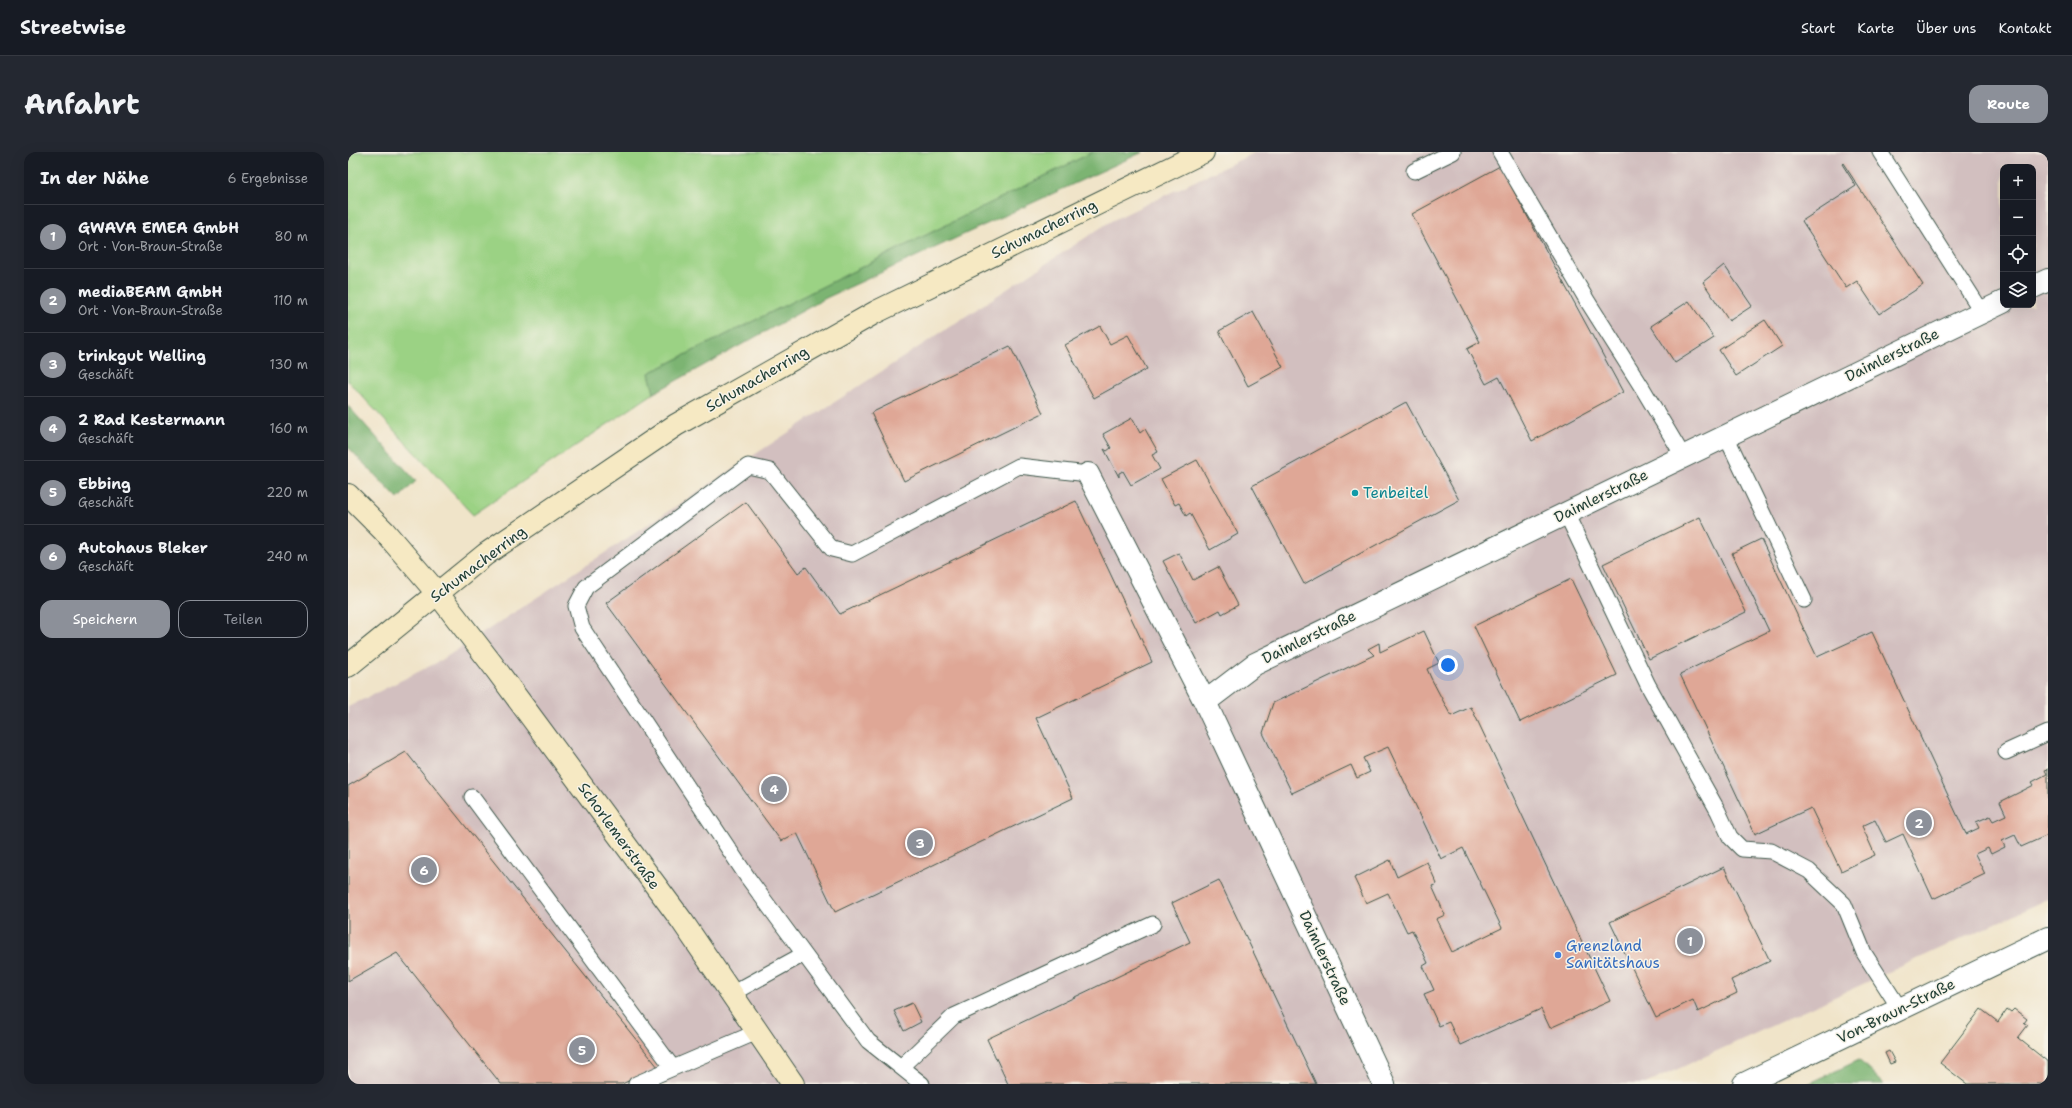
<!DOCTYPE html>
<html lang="de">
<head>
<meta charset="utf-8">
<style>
	body { margin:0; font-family:"Shantell Sans",sans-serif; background:#242831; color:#f1f3f6 }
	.controls { position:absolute; right:12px; top:12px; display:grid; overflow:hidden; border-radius:8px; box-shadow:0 4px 16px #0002 }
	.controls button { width:36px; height:36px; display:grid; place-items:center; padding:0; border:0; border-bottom:1px solid #363941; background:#171b24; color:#f1f3f6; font:20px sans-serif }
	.you { position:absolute; left:1100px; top:513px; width:14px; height:14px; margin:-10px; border:3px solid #fff; border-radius:50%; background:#1a73e8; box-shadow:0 0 0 6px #1a73e833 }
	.badge { display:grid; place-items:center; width:26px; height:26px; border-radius:50%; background:#8c9099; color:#fff; font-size:13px; font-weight:700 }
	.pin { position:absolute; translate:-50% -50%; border:2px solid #fff; box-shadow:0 1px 4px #0006 }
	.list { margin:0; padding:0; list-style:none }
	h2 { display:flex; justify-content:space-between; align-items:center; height:52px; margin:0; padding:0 16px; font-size:17px }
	h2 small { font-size:13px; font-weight:400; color:#9ea1a6 }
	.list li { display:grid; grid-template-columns:26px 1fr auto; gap:12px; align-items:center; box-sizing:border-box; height:64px; padding:0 16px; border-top:1px solid #363941 }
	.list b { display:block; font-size:15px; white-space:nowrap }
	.list p { margin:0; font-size:13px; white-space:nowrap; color:#9ea1a6 }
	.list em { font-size:13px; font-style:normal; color:#9ea1a6 }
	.actions { display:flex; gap:8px; padding:12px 16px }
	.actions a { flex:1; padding:9px 0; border:1px solid #8c9099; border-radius:12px; text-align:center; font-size:14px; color:#8c9099 }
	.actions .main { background:#8c9099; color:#fff }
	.icon { flex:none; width:22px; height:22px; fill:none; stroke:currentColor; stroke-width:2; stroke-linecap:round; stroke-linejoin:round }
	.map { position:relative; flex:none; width:1700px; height:932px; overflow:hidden; border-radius:12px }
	header { display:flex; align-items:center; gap:24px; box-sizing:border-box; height:56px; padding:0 20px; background:#171b24; border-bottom:1px solid #363941 }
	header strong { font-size:19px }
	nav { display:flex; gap:22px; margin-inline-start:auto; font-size:14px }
	.intro { display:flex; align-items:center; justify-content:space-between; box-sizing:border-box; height:96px; padding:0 24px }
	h1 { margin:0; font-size:28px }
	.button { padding:10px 18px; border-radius:12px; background:#8c9099; color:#fff; font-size:14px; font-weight:700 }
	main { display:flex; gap:24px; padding:0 24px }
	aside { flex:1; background:#171b24; border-radius:12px; box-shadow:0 4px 16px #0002 }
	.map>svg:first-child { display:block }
	.industrial { fill:#d2bfbf; fill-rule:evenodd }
	.green { fill:#9bd284; stroke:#5d885c }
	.forest { fill:#7cb472; stroke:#4e7853 }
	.building { fill:#dfa796 }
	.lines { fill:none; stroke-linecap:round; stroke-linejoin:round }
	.service-casing { stroke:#3e564a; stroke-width:17 }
	.minor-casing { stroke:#3e564a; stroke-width:24 }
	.secondary-casing { stroke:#3e564a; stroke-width:24 }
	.service { stroke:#fff; stroke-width:15 }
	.minor { stroke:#fff; stroke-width:22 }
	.secondary { stroke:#f6e9c3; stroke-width:22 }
	.culture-dot { fill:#0f9aa8; stroke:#f7f3e8; stroke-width:1.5 }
	.shop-dot { fill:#3f7fe0; stroke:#f7f3e8; stroke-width:1.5 }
	.labels { text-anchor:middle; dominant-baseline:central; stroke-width:3; stroke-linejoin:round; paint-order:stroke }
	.street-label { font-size:15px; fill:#1f3d34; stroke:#f7f3e8 }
	.culture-label { font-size:15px; fill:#0d838f; stroke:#f7f3e8; text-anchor:start }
	.shop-label { font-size:15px; fill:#366cbe; stroke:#f7f3e8; text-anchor:start }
</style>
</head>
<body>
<header>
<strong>Streetwise</strong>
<nav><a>Start</a><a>Karte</a><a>Über uns</a><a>Kontakt</a></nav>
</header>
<div class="intro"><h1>Anfahrt</h1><a class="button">Route</a></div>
<main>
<aside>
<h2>In der Nähe<small>6 Ergebnisse</small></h2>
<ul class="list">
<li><span class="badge">1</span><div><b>GWAVA EMEA GmbH</b><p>Ort · Von-Braun-Straße</p></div><em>80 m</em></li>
<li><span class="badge">2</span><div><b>mediaBEAM GmbH</b><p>Ort · Von-Braun-Straße</p></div><em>110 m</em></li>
<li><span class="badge">3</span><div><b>trinkgut Welling</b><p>Geschäft</p></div><em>130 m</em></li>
<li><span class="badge">4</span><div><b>2 Rad Kestermann</b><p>Geschäft</p></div><em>160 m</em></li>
<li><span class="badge">5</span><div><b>Ebbing</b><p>Geschäft</p></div><em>220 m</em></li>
<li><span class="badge">6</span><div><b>Autohaus Bleker</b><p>Geschäft</p></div><em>240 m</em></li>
</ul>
<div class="actions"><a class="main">Speichern</a><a>Teilen</a></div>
</aside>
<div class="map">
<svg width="1700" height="932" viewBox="0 0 1700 932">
	<rect width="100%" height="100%" fill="#f7f3e8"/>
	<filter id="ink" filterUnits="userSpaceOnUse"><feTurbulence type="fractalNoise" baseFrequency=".025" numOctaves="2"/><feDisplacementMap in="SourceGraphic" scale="8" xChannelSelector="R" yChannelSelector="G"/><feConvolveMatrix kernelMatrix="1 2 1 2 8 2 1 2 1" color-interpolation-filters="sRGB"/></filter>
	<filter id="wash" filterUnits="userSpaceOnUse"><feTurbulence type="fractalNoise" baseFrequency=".012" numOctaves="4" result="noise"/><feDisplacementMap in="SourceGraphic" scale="16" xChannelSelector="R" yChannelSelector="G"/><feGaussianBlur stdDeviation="0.9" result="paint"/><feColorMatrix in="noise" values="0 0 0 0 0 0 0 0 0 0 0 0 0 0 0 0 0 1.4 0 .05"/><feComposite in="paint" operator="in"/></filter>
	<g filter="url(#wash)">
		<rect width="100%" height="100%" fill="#f0e4c9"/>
		<path class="industrial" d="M908 0H1700V747L1297 932H0V555L92 509 763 69ZM1655 15H1685V153H1655Z"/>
		<path class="green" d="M0 0H745L301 221 306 241 125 363 0 229Z"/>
		<path class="forest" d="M745 0H795L478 146 306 241 301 221Z
			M0 254 68 329 50 347 0 295Z
			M1511 908 1536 932H1460Z"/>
		<g id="blocks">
			<path class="building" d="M1495 11 1575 133 1531 162 1509 129 1498 136 1454 69 1508 34 1494 12Z
				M1152 14 1275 240 1184 289 1151 225 1138 232 1119 197 1132 190 1064 62Z
				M1376 113 1404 154 1381 169 1355 130Z
				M1341 149 1366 186 1327 211 1303 174Z
				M905 160 935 215 900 234 871 179Z
				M1417 168 1434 194 1388 224 1371 198Z
				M752 174 762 192 780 183 799 217 746 246 717 193Z
				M662 194 695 261 556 329 523 261Z
				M1058 250 1111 348 956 432 904 334Z
				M784 266 792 281 797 277 810 300 804 303 812 317 783 333 775 319 771 321V325L756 297 759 299 763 296 755 282Z
				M849 308 890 382 862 398 842 361 838 364 831 351 827 353 813 327Z
				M728 349 804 510 688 566 725 646 487 760 449 681 433 689 258 451 398 350 450 421 458 415 492 462Z
				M1352 365 1398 460 1301 507 1255 412Z
				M1413 387 1469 505 1524 480 1618 682 1631 676 1628 670 1642 664 1645 669 1658 663 1652 650 1686 633 1684 630 1699 622 1697 618 1700 617V683L1673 695 1667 683 1654 689 1657 695 1643 702 1640 696 1627 702 1637 722 1585 747 1555 682 1538 690 1527 668 1514 674 1527 703 1493 719 1463 656 1407 682 1332 522 1421 479 1384 401Z
				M831 401 845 428 870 415 890 453 874 462 872 458 848 471 815 409Z
				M1223 427 1269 523 1172 570 1126 474Z
				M1076 479 1091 511 1079 517 1083 526 1103 564 1123 555 1262 849 1202 876 1193 857 1112 893 1101 870 1091 874 1076 842 1086 838 1075 814 1080 811 1064 778 1059 780 1040 741 1018 751 1006 726 1042 708 1049 725 1079 710 1089 732 1084 734 1097 763 1088 767 1104 800 1154 776 1115 696 1093 707 1040 595 1015 606 1022 620 1009 626 1003 613 944 641 915 581 925 551 1026 503 1020 497 1031 491 1032 500Z
				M58 600 310 915 274 932H153L49 801 0 829V634Z
				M1376 715 1422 809 1383 828 1389 841 1350 860 1345 848 1308 866 1262 770Z
				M871 728 968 932H660L639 887 842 790 824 751Z
				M564 851 573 870 556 879 546 859Z
				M1633 857 1650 870 1659 857 1663 860 1666 857 1679 867 1676 871 1680 873 1670 886 1700 910V932H1619L1592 911Z
				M1541 899 1547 910 1542 912 1537 901Z"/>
		</g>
	</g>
	<g filter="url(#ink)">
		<use href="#blocks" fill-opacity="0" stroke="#3e564a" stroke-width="1"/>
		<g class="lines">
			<g class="service-casing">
				<path id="service" d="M1152 0 1240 150 1295 237 1335 304
					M1532 0 1634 160
					M1066 19 1105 0
					M1378 284 1456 448
					M1218 361 1300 533 1370 659 1382 685 1394 697 1423 699 1461 719 1496 752 1516 801 1552 857
					M1658 600 1700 581
					M124 645 325 916 409 880
					M383 842 456 802
					M553 915 606 864 805 772
					M288 932 325 916
					M574 932 520 889 400 726 234 476 228 454 238 435 400 314 422 319 484 397 504 402 671 314 740 322"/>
			</g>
			<g class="minor-casing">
				<path id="minor" d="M1685 135 1700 128
					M740 322 857 550 1036 932
					M857 550 907 512 1655 150
					M1396 932 1700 786"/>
			</g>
			<g class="secondary-casing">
				<path id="secondary" d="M0 343 36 379 90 442 144 512 334 769 445 932
					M0 514 138 402 328 273 528 160 855 0"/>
			</g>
			<use href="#service" class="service"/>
			<use href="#minor" class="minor"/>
			<use href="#secondary" class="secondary"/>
		</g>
	</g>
	<circle class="culture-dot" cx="1007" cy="341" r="4"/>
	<circle class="shop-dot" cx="1210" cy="803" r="4"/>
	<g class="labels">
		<g class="street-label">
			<text transform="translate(696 77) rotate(-26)">Schumacherring</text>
			<text transform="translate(1544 203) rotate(-26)">Daimlerstraße</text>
			<text transform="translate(409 227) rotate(-30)">Schumacherring</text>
			<text transform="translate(1253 344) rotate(-26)">Daimlerstraße</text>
			<text transform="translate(130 412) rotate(-37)">Schumacherring</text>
			<text transform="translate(961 485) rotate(-26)">Daimlerstraße</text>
			<text transform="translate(271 684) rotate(54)">Schorlemerstraße</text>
			<text transform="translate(977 806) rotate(65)">Daimlerstraße</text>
			<text transform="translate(1548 859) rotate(-26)">Von-Braun-Straße</text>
		</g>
		<g class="culture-label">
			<text x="1015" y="341">Tenbeitel</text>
		</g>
		<g class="shop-label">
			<text x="1218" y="794">Grenzland<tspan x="1218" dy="17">Sanitätshaus</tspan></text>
		</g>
	</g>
</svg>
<div class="controls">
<button>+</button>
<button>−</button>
<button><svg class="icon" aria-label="locate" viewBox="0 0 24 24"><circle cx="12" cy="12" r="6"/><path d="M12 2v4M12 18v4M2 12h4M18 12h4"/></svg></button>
<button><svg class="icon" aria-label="layers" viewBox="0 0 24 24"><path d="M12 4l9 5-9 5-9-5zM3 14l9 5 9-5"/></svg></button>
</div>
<div class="you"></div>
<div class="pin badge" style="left:1342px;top:789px">1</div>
<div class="pin badge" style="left:1571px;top:671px">2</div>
<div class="pin badge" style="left:572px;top:691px">3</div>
<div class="pin badge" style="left:426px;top:637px">4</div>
<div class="pin badge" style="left:234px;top:898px">5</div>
<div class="pin badge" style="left:76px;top:718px">6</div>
</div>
</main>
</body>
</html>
